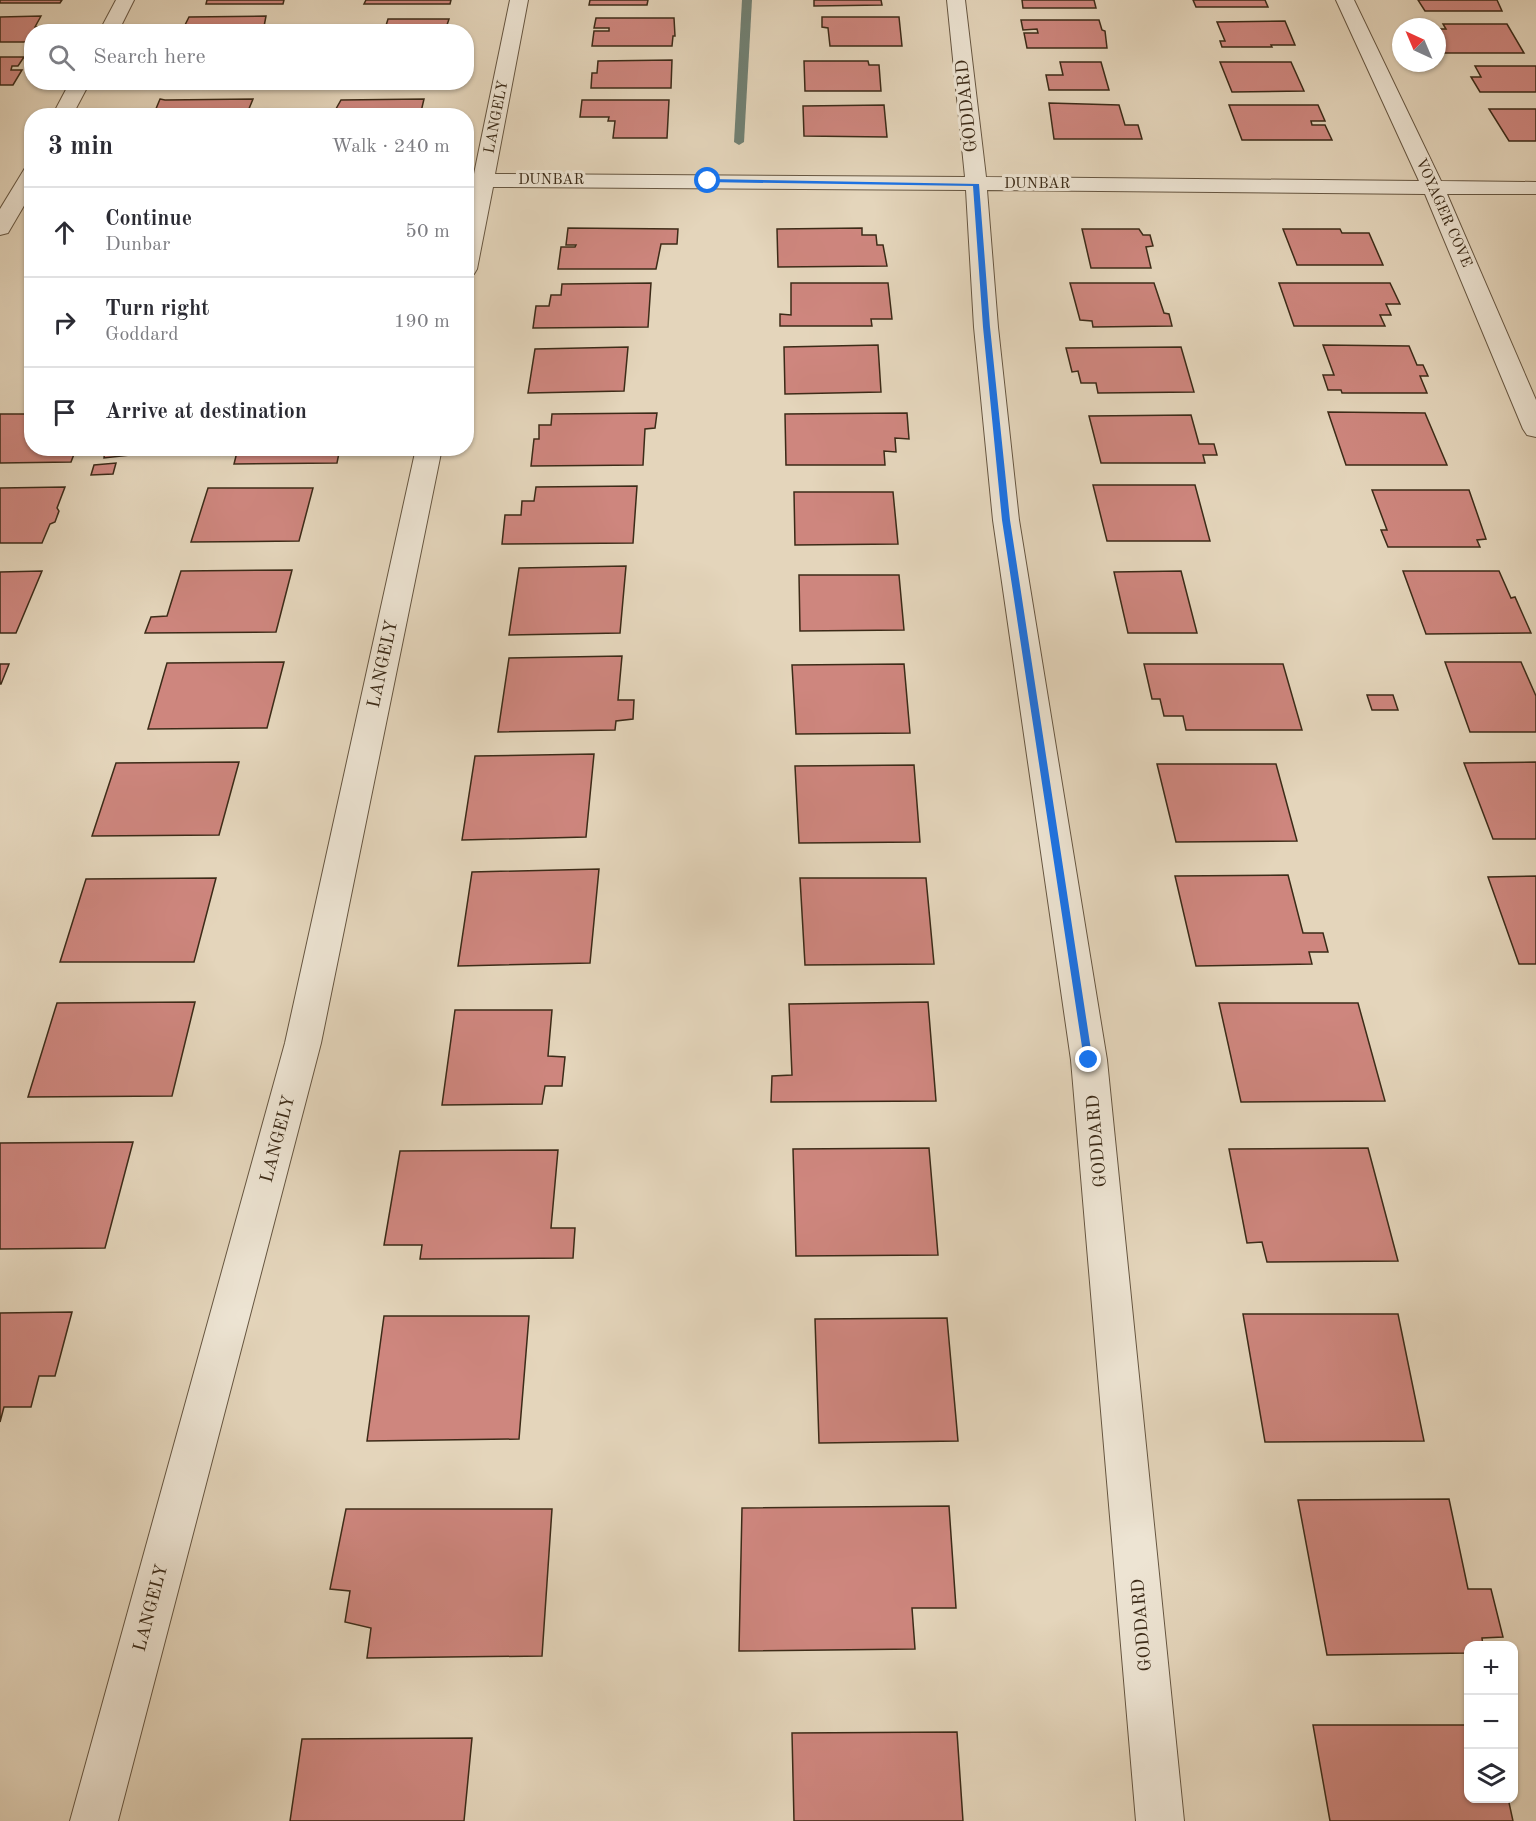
<!DOCTYPE html>
<html lang="en">
<head>
<meta charset="utf-8">
<style>
	body { margin:0; font-family:"Old Standard TT",serif; background:#f2f2f3; color:#2b2b33 }
	.controls { position:absolute; right:18px; bottom:18px; display:grid; overflow:hidden; border-radius:12px; box-shadow:0 2px 4px #0004 }
	.controls button { width:54px; height:54px; display:grid; place-items:center; padding:0; border:0; border-bottom:2px solid #e1e1e2; background:#fff; color:#2b2b33; font:30px sans-serif }
	.compass { position:absolute; left:1392px; top:18px; width:54px; height:54px; border-radius:50%; background:#fff; box-shadow:0 2px 4px #0004; rotate:316deg }
	.stop { position:absolute; width:18px; height:18px; margin:-14px; border:4px solid #1a73e8; border-radius:50%; background:#fff }
	.stop.end { background:#1a73e8; border-color:#fff; box-shadow:0 2px 6px #0008 }
	.list { margin:0; padding:0; list-style:none }
	h2 { display:flex; justify-content:space-between; align-items:center; height:78px; margin:0; padding:0 24px; font-size:26px }
	h2 small { font-size:20px; font-weight:400; color:#7c7c81 }
	.list li { display:grid; grid-template-columns:39px 1fr auto; gap:18px; align-items:center; box-sizing:border-box; height:90px; padding:0 24px; border-top:2px solid #e1e1e2 }
	.list b { display:block; font-size:22px; white-space:nowrap }
	.list p { margin:0; font-size:20px; white-space:nowrap; color:#7c7c81 }
	.list em { font-size:20px; font-style:normal; color:#7c7c81 }
	.icon { flex:none; width:33px; height:33px; fill:none; stroke:currentColor; stroke-width:2; stroke-linecap:round; stroke-linejoin:round }
	.map { position:relative; flex:none; width:1536px; height:1821px; overflow:hidden }
	.search { position:absolute; background:#fff; box-shadow:0 2px 4px #0004; left:24px; top:24px; width:450px; height:66px; display:flex; align-items:center; gap:15px; box-sizing:border-box; padding:0 21px; border-radius:24px; color:#7c7c81; font-size:22px }
	.panel { position:absolute; background:#fff; box-shadow:0 2px 4px #0004; left:24px; top:108px; width:450px; height:348px; border-radius:24px }
	.map>svg:first-child { display:block }
	.lines { fill:none; stroke-linecap:round; stroke-linejoin:round }
	.stream { fill:#718073; fill-rule:evenodd }
	.building { fill:#ce867e; stroke:#3c2b18; stroke-width:1.5 }
	.street-casing { stroke:#665641; stroke-width:2 }
	.street { fill:#ede4d3; fill-rule:evenodd }
	.route { fill:#1a73e8 }
	.labels { text-anchor:middle; dominant-baseline:central; stroke-width:6; stroke-linejoin:round; paint-order:stroke }
	.far-street-label { font-size:15px; fill:#3c2b18; stroke:#ede4d3 }
	.street-label { font-size:18px; fill:#3c2b18; stroke:#ede4d3 }
</style>
</head>
<body>
<div class="map">
<svg width="1536" height="1821" viewBox="0 0 1536 1821">
	<rect width="100%" height="100%" fill="#e4d5bb"/>
	<filter id="stains"><feTurbulence type="fractalNoise" baseFrequency=".00333" numOctaves="4"/><feColorMatrix values="0 0 0 0 .2 0 0 0 0 .09 0 0 0 0 .02 0 0 0 .5 -.17"/></filter>
	<radialGradient id="worn" r=".72"><stop offset=".6" stop-color="#630" stop-opacity="0"/><stop offset="1" stop-color="#630" stop-opacity=".3"/></radialGradient>
	<g class="lines">
		<path class="stream" d="M742 0H752L744 142 739 145 734 142Z"/>
	</g>
	<path class="building" d="M0 0H62L60 3H0Z
		M207 0H284L283 4H206Z
		M366 0H451L450 4H364Z
		M590 0H648L647 5H589Z
		M814 0H881L882 5 814 6Z
		M1022 0H1094L1096 8H1023Z
		M1193 0H1265L1268 7H1196Z
		M1418 0H1497L1502 11H1425Z
		M41 16 35 27H38L36 32H32L30 42H0V17Z
		M266 16 263 32H179L192 31 183 29 189 17Z
		M822 17H899L902 46H830L828 28 822 27Z
		M596 18H674L675 36H673L672 46H592L594 31H609V28H594Z
		M388 19H449L446 28H457L456 32H384Z
		M1021 20H1099L1102 30 1105 31 1107 48H1027L1024 33H1038L1037 29 1023 30Z
		M1285 21 1295 45H1271L1272 47H1222L1220 41H1225L1217 22Z
		M1443 24H1507L1524 53H1440L1437 48V29H1446Z
		M0 57H24L18 66H12L11 70H22L13 85H0Z
		M672 60 671 88H591L592 73H597L598 61Z
		M804 61H868L869 65H879L881 91H805Z
		M1060 62H1101L1109 90H1049L1046 75H1063Z
		M1220 62H1291L1304 91 1232 92Z
		M1475 66H1536V92H1480L1471 77H1481Z
		M160 82H243L241 88 157 89Z
		M361 82H432L424 85 376 86Z
		M160 99 165 100 253 99 246 116H153Z
		M424 99 420 116H332L341 100Z
		M582 100H669L667 138H613L615 121H608L609 117H580Z
		M1049 103 1119 105 1125 125H1138L1142 139H1054Z
		M884 105 887 137 804 136 803 106Z
		M1229 105H1318L1325 121H1311L1312 125H1325L1332 140H1242Z
		M1489 109H1536V141H1509Z
		M568 228 678 229 677 244H661L656 269H558L561 247H575L576 245H566Z
		M862 228V235H876L877 245H883L887 266 778 267 777 229Z
		M1082 229H1139L1143 235H1150L1153 246 1146 247 1151 268H1091Z
		M1283 229H1340L1342 233H1369L1383 265H1297Z
		M651 283 648 327 533 328 536 306H549L551 295H561L562 284Z
		M791 283H888L892 319H871L872 326H780V314L791 315Z
		M1070 283H1154L1164 313 1169 314 1172 326 1093 327 1092 321 1080 320Z
		M1279 283H1390L1400 304H1386L1391 315H1380L1385 326H1294Z
		M878 345 881 392 785 394 784 347Z
		M1323 345 1409 346 1417 365H1423L1428 376H1420L1427 393H1342L1341 390H1328L1323 375H1334Z
		M628 347 624 391 528 393 535 349Z
		M1181 347 1194 392 1098 393 1096 383H1081L1078 371 1072 372 1066 348Z
		M1328 412 1425 413 1447 465H1346Z
		M657 413 655 428 645 429 643 465 531 466 534 439H539V425H551L552 414Z
		M907 413 909 439 895 438 896 452 884 451 885 465H786L785 414Z
		M0 414H32V448H89L76 449 71 462 0 463Z
		M1191 415 1199 444H1214L1217 455H1203L1205 463H1101L1089 416Z
		M105 448H149L148 453 104 458Z
		M238 448H340L337 463 234 464Z
		M116 463 113 474 91 475 94 465Z
		M1093 485H1195L1210 541H1107Z
		M637 486 633 543 502 544 505 515H521L522 501H534L536 487Z
		M65 487 57 508 59 511 55 522 50 524 42 543H0V488Z
		M208 488H313L299 541 191 542Z
		M1372 490H1469L1486 539 1477 540 1480 547H1388L1381 530H1387Z
		M794 492H893L898 544 795 545Z
		M626 566 620 633 509 635 519 568Z
		M292 570 276 632 145 633 151 617 167 616 181 571Z
		M42 571 16 633H0V572Z
		M1181 571 1197 633H1128L1114 572Z
		M1403 571H1499L1511 598 1515 597 1531 633 1426 634Z
		M799 575H899L904 630 800 631Z
		M622 656 618 700H634L633 719 616 721 615 730 498 732 509 658Z
		M284 662 267 728 148 729 167 663Z
		M1445 662H1521L1536 696V732H1470Z
		M0 664H9L1 684H0Z
		M904 664 910 733 796 734 792 665Z
		M1144 664H1283L1302 730H1186L1183 716H1164L1160 699H1152Z
		M1367 695H1393L1398 710H1372Z
		M594 754 586 837 462 840 475 756Z
		M239 762 219 835 92 836 116 763Z
		M1536 762V839H1493L1464 763Z
		M1157 764H1276L1297 841 1176 842Z
		M914 765 920 842 799 843 795 766Z
		M599 869 590 963 458 966 472 872Z
		M1288 875 1303 933H1323L1328 952H1309L1312 964 1196 966 1175 876Z
		M1536 876V964H1519L1488 877Z
		M216 878 194 962H60L86 879Z
		M800 878H926L934 964 805 965Z
		M195 1002 172 1096 28 1097 57 1003Z
		M928 1002 936 1101 771 1102 772 1076 792 1075 789 1004Z
		M1219 1003H1358L1385 1101 1241 1102Z
		M455 1010H552L548 1056 565 1057 562 1086H545L542 1104 442 1105Z
		M133 1142 105 1248 0 1249V1143Z
		M929 1148 938 1255 796 1256 793 1149Z
		M1368 1148 1398 1261 1267 1262 1262 1242 1247 1243 1229 1149Z
		M558 1150 551 1228H575L573 1258 420 1259 422 1245H384L400 1151Z
		M72 1312 55 1376H39L31 1407H4L0 1422V1313Z
		M1243 1314H1398L1424 1441 1265 1442Z
		M384 1316H529L519 1439 367 1441Z
		M947 1318 958 1441 819 1443 815 1319Z
		M1449 1499 1468 1589H1491L1503 1637 1482 1638 1483 1646H1468V1653L1327 1655 1298 1500Z
		M949 1506 956 1608H912L915 1649 739 1651 742 1508Z
		M346 1509H552L542 1656 367 1658 371 1628 345 1622 350 1591 330 1589Z
		M1313 1725H1468V1798H1508L1513 1821H1330Z
		M957 1732 963 1821H794L792 1733Z
		M472 1738 464 1821H290L302 1739Z"/>
	<g class="lines">
		<g class="street-casing">
			<path id="street" d="M116 0H134L118 32H99Z
				M510 0H528L495 174 965 177 947 0H965L986 177 1419 181 1336 0H1354L1441 181 1536 182V194H1447L1536 400V437L1527 435 1523 429 1425 194 987 190 998 327 1019 520 1107 1060 1184 1821H1136L1071 1060 993 520 974 327 966 190 493 187 477 269 474 274 466 276V211L472 186H466V174H474Z
				M70 82H90L72 116H52Z
				M32 166V192L8 233 0 235V209L25 168Z
				M416 448H442L321 1043 118 1821H70L285 1043Z"/>
		</g>
		<use href="#street" class="street"/>
	</g>
	<path class="route" d="M708 179 979 184 990 327 1010 520 1093 1063H1085L1084 1060 1002 520 983 327 973 186 705 182Z"/>
	<g class="labels">
		<g class="far-street-label">
			<text transform="translate(497 117) rotate(-79)">LANGELY</text>
			<text x="551" y="180">DUNBAR</text>
			<text x="1037" y="184">DUNBAR</text>
			<text transform="translate(1443 213) rotate(66)">VOYAGER COVE</text>
		</g>
		<g class="street-label">
			<text transform="translate(967 106) rotate(-96)">GODDARD</text>
			<text transform="translate(383 664) rotate(-78)">LANGELY</text>
			<text transform="translate(278 1139) rotate(-75)">LANGELY</text>
			<text transform="translate(1097 1141) rotate(-95)">GODDARD</text>
			<text transform="translate(151 1608) rotate(-75)">LANGELY</text>
			<text transform="translate(1142 1625) rotate(-95)">GODDARD</text>
		</g>
	</g>
	<rect width="100%" height="100%" filter="url(#stains)"/>
	<rect width="100%" height="100%" fill="url(#worn)"/>
</svg>
<div class="controls">
<button>+</button>
<button>−</button>
<button><svg class="icon" aria-label="layers" viewBox="0 0 24 24"><path d="M12 4l9 5-9 5-9-5zM3 14l9 5 9-5"/></svg></button>
</div>
<svg class="compass" viewBox="-18 -18 36 36"><path d="M0-13l5 13h-10z" fill="#e53935"/><path d="M0 13l5-13h-10z" fill="#7c7c81"/></svg>
<div class="stop" style="left:708px;top:181px"></div>
<div class="stop end" style="left:1089px;top:1060px"></div>
<div class="search"><svg class="icon" aria-label="search" viewBox="0 0 24 24"><circle cx="10" cy="10" r="6"/><path d="M15 15l6 6"/></svg>Search here</div>
<section class="panel">
<h2>3 min<small>Walk · 240 m</small></h2>
<ul class="list">
<li><svg class="icon" aria-label="ahead" viewBox="0 0 24 24"><path d="M12 20V5M6 11l6-6 6 6"/></svg><div><b>Continue</b><p>Dunbar</p></div><em>50 m</em></li>
<li><svg class="icon" aria-label="right" viewBox="0 0 24 24"><path d="M7 20v-9h11M14 6l5 5-5 5"/></svg><div><b>Turn right</b><p>Goddard</p></div><em>190 m</em></li>
<li><svg class="icon" aria-label="arrive" viewBox="0 0 24 24"><path d="M6 21V4h12l-3 4 3 4H6"/></svg><div><b>Arrive at destination</b></div></li>
</ul>
</section>
</div>
</body>
</html>
